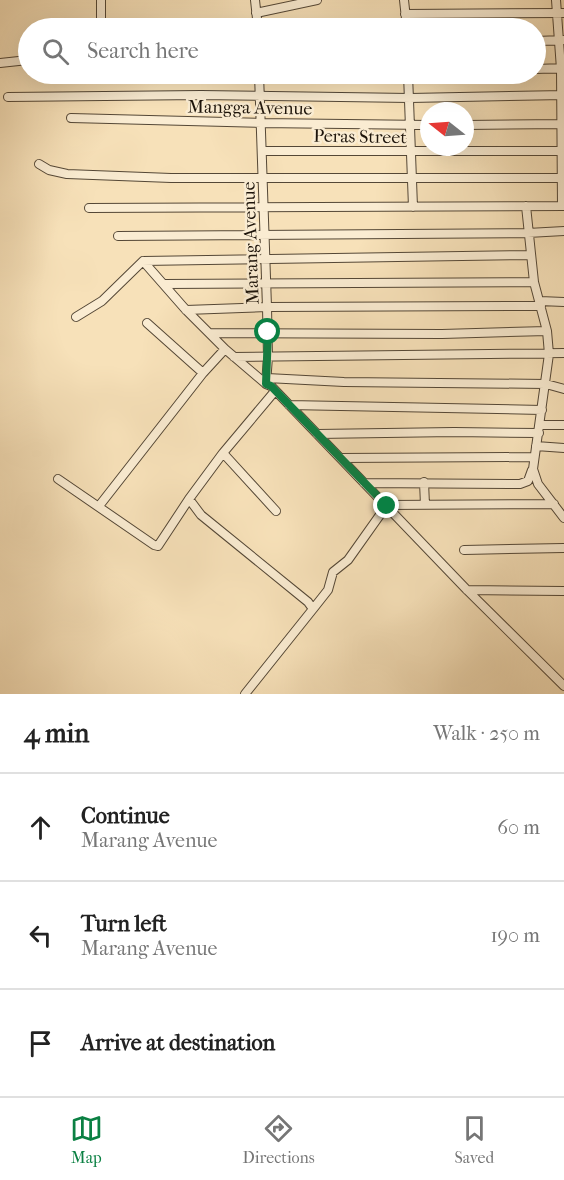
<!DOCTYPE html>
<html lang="en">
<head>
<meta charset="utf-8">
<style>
	body { margin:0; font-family:"IM FELL French Canon",serif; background:#f6f6f6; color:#222 }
	.compass { position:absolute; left:420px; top:102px; width:54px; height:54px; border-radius:50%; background:#fff; box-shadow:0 6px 24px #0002; rotate:287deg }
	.stop { position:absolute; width:18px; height:18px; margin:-14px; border:4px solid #0b8043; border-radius:50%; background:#fff }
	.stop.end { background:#0b8043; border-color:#fff; box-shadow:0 2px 6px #0008 }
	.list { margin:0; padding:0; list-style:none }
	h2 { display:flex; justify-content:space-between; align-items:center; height:78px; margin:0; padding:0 24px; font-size:26px }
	h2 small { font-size:20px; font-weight:400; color:#767676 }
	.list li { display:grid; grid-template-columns:39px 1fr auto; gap:18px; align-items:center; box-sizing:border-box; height:108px; padding:0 24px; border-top:2px solid #e0e0e0 }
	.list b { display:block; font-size:22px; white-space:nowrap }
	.list p { margin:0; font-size:20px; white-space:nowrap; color:#767676 }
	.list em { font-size:20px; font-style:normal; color:#767676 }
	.icon { flex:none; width:33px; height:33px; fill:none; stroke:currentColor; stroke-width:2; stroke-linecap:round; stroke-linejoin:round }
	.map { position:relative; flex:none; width:564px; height:694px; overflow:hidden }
	.search { position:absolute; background:#fff; box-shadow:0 6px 24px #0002; left:18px; right:18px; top:18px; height:66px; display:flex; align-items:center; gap:15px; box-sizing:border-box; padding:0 21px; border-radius:33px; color:#767676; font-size:22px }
	.sheet { height:402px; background:#fff }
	nav { display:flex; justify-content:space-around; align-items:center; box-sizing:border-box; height:84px; border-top:2px solid #e0e0e0; background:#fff; font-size:16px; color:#767676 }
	nav a { display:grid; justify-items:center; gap:3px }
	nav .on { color:#0b8043 }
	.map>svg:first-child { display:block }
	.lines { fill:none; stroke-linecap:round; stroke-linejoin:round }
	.minor-casing { stroke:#544736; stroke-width:10 }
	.minor { stroke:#faecd2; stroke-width:8 }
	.route { stroke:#0b8043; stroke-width:8 }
	.labels { text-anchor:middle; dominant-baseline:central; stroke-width:5; stroke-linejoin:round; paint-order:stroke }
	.street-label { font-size:18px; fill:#1d140a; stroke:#faecd2 }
</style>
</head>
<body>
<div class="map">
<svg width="564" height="694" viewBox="0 0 564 694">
	<rect width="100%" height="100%" fill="#f7e1b9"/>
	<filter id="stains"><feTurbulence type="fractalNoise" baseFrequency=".00333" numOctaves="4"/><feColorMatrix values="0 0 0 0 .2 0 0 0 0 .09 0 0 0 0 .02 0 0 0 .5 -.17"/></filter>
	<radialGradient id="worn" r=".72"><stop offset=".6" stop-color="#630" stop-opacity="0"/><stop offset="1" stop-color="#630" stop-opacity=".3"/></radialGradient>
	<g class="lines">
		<g class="minor-casing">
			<path id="minor" d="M101 0V28
				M255 0 258 28
				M404 0 407 28
				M556 0 561 69 562 206
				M256 13 317 0
				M405 14 564 13
				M536 41 563 40
				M0 63 28 60
				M536 69 564 68
				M259 74 267 307 268 357 266 384 271 386 467 590 564 686
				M408 74 413 207
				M8 97 201 95 410 98 564 95
				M71 118 261 123 429 125
				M465 125 564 124
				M263 151H564
				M39 164 49 170 67 174 171 178H564
				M526 206 534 282 547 331 549 354 533 469 538 484 564 518
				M89 208 564 206
				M118 236 528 233 564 231
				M143 261 186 310 225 349 266 384
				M164 284 534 282
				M540 301 564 302
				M186 310 267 307 541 306
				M76 317 102 301 143 261 530 255
				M147 323 203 373 225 349
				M210 333 442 334 547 331
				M234 357 564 353
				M267 378 344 382 546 384 564 389
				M289 405 542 410
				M540 425H564
				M317 434 454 432 539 433
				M536 446 564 448
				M223 453 276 511
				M341 458 534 457
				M58 479 154 545 158 546 189 499 223 453 275 391
				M424 482 425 505
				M364 483 520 484 528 481 532 470
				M189 499 201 515 308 602 313 609 245 694
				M99 506 203 373
				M464 550 564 548
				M467 590 564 591
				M313 609 328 590 333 572 348 560 387 505 554 504"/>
		</g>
		<use href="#minor" class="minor"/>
	</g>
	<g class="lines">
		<path class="route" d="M268 332 266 384 271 386 387 506"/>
	</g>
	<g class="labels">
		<g class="street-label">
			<text transform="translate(250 108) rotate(1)">Mangga Avenue</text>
			<text transform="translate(360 137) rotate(1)">Peras Street</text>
			<text transform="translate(251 243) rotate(-92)">Marang Avenue</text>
		</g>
	</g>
	<rect width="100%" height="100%" filter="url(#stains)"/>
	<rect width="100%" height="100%" fill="url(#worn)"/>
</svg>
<svg class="compass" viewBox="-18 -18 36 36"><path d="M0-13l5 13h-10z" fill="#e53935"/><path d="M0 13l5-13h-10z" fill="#767676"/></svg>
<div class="stop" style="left:268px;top:332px"></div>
<div class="stop end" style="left:387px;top:506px"></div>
<div class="search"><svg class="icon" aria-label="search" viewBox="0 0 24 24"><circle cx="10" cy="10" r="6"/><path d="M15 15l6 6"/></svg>Search here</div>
</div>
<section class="sheet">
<h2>4 min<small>Walk · 250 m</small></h2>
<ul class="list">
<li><svg class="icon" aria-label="ahead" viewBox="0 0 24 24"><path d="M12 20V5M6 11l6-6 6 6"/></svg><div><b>Continue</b><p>Marang Avenue</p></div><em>60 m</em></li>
<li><svg class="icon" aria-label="left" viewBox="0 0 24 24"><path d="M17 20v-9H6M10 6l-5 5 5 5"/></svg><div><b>Turn left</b><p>Marang Avenue</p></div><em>190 m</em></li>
<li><svg class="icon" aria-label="arrive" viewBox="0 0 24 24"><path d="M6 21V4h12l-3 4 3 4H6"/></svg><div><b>Arrive at destination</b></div></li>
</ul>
</section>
<nav>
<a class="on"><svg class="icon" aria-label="map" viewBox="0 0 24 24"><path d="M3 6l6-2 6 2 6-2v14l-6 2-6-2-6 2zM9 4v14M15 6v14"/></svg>Map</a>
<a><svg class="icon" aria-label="directions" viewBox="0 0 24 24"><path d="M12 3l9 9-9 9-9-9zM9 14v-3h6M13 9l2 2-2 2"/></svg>Directions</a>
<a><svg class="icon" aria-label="saved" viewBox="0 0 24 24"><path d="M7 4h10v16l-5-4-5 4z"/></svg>Saved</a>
</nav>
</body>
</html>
